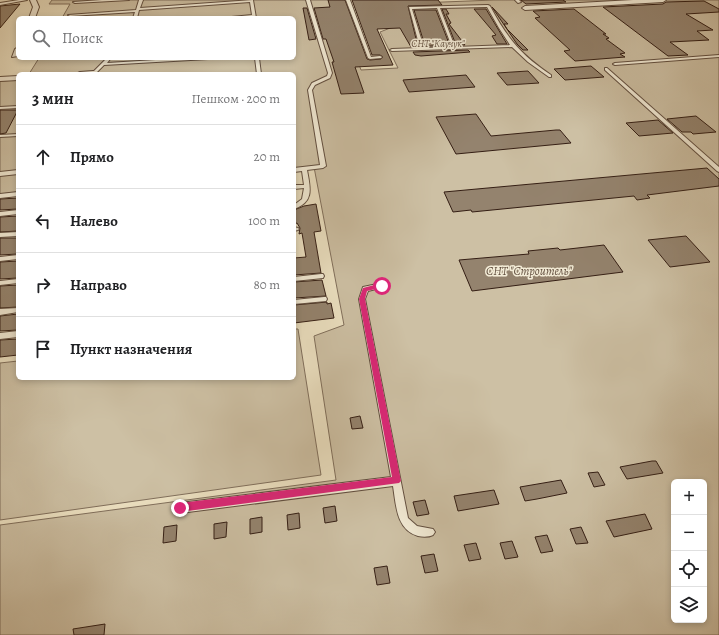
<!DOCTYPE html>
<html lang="ru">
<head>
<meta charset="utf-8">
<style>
	body { margin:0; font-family:Alegreya,serif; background:#f2f2f2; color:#202124 }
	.controls { position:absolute; right:12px; bottom:12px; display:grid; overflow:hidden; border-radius:6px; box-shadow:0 2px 6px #0003 }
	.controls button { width:36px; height:36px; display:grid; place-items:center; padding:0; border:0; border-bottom:1px solid #e0e0e0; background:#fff; color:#202124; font:20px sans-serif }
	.stop { position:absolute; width:12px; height:12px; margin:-9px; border:3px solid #db2777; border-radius:50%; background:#fff }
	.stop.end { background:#db2777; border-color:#fff; box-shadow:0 1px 4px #0008 }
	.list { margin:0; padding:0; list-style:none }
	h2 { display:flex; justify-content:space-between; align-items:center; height:52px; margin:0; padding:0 16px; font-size:17px }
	h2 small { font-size:13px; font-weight:400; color:#757577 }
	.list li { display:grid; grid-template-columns:26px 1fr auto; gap:12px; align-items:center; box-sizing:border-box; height:64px; padding:0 16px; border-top:1px solid #e0e0e0 }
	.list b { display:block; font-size:15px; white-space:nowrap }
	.list em { font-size:13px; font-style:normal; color:#757577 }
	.icon { flex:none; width:22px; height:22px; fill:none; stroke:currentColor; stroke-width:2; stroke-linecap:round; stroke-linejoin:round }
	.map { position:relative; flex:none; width:719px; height:635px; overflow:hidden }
	.search { position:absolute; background:#fff; box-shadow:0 2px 6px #0003; left:16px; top:16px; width:280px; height:44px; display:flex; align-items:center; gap:10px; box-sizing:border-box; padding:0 14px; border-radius:6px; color:#757577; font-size:15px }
	.panel { position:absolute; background:#fff; box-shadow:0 2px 6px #0003; left:16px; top:72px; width:280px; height:308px; border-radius:6px }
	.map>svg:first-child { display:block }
	.green { fill:#cdc0a4; stroke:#806f5c; fill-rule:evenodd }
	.building { fill:#94836e; stroke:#341e14 }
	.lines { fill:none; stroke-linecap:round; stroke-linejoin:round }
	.lane-casing { stroke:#624f40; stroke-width:2 }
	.street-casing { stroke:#624f40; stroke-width:2 }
	.lane { fill:#f3ecd7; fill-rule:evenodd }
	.street { fill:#f3ecd7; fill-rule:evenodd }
	.route { fill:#db2777 }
	.labels { text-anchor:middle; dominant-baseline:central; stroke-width:3; stroke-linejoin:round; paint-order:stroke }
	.far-park-label { font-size:10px; font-style:italic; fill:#624f3f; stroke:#f3ecd7 }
	.park-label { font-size:12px; font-style:italic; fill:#624f3f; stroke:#f3ecd7 }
</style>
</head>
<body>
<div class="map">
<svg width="719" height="635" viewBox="0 0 719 635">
	<rect width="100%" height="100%" fill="#ece1c2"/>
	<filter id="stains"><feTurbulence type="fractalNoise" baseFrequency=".005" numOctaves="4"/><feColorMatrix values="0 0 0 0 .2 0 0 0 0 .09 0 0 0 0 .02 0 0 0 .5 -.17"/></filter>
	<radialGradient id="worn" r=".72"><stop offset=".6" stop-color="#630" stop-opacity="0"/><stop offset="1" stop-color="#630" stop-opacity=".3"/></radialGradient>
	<path class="green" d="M52 0H335L361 70 398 68 380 32 398 25 393 4 494 0H719V635H0V525L336 480 314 336 344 325 314 167 294 169V74H29L39 58H294V18H62L70 4H49ZM674 482H704V620H674Z
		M18 80V192L0 194V81Z
		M294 329H298L321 475 0 520V363L18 361V378H294Z"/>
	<path class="building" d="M328 0H345L367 59 370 60 381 59 383 57 380 55H372L352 0H438L442 5 408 6 418 47H411L400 28 377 29 393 65 355 67 364 93 341 94 332 62H334L326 39H323L314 8 330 7Z
		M521 0H563L566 2 526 4Z
		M704 1 719 9V12L686 14 713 30 697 31 709 40 670 42 688 55 668 56 603 7 663 4 666 2Z
		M20 4 0 28V6Z
		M492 7 508 24H504L507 29 528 50H523L517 44Z
		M303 8H307L316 39 309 40Z
		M442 9H446L449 14H446L451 23 449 24 465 45H456Z
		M474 9H486L507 44H497L492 36 496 35Z
		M574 9 606 34H603L609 38 606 39 625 53 620 54 625 57 575 61 564 51 570 50 535 18 540 17 533 11Z
		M414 10H436L450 46H425Z
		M468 50 470 52 421 56 415 55 413 52Z
		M591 66 604 77 565 80 554 69Z
		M528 71 539 83 507 85 497 73Z
		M466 75 475 87 409 92 403 80Z
		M0 110H18L6 133 0 134Z
		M476 114 491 136 556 130H560L571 143 456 154 436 117Z
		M696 116 716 132 693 134 691 132H682L667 119Z
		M658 120 673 133 639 136 626 123Z
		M707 168 719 179V186L647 195 650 198 637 200 634 196 472 212 471 210 453 212 444 192Z
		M18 198V209L0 210V199Z
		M316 204 321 231 314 232 321 273 294 275V258L306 257 302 233 299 234 300 228 297 223 294 224V210L304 206Z
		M18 216V231L0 232V217Z
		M686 236 710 262 670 267 648 240Z
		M0 238H18V254L0 255Z
		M604 245 623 272 472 291 459 260 529 254 528 251 558 248 560 250Z
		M18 261V278L0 279V262Z
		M322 280 326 296 294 298V282Z
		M18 285V307L0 308V286Z
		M327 302V304L331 303 334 318 294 323V305Z
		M18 314V330L0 331V316Z
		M18 339V355L0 357V340Z
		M360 416 363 428 352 429 350 418Z
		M652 461H656L663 473 627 479 620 467Z
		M598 472 605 485 594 487 588 473Z
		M561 480 567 493 537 499 525 501 520 487Z
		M494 490 499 504 458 511 454 496Z
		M425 500 429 514 417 516 413 502Z
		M335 506 337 521 325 523 323 508Z
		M299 513 300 528 288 530 287 515Z
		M645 514 652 529 614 537 606 521Z
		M262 517V532L250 534V519Z
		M227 522 226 537 214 539V524Z
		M177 525 176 541 163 543 164 527Z
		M581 527 588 543 576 544 570 529Z
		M547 535 553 551 541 553 535 537Z
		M512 541 518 557 505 559 500 543Z
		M476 543 481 559 469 561 464 545Z
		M434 554 438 571 425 573 421 556Z
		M387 566 390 583 377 585 374 568Z
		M105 624 104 635H74L73 629Z"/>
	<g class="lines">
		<g class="lane-casing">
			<path id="lane" d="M19 0H27L0 5V3Z
				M102 0H129L75 3 73 2Z
				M139 0H143L140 8 253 0 256 18 252 17 221 18 252 15 250 2 139 10 137 18H133L135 12 70 16 68 15 136 10Z
				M306 0H310L332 73 330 78 315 85 312 90 326 166 323 168 307 170C310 187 315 202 294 209V205L302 199 304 188 294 189V185H304L302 171 294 172V168L320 165 308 90 312 83 327 76 328 73Z
				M346 0H350L371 57 380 56 382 57 381 58 370 59 368 58Z
				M515 0H519L521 2 518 3Z
				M488 5 490 6C507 38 521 55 551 75V77H549L528 62 512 47 392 51 390 50 392 49 420 48 409 7ZM487 7 499 28 510 45 455 47 440 8ZM437 8 452 47 424 48 412 9Z
				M719 55V57L615 65 613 64 615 63Z
				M107 58H111L107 63 188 58H210L208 59 104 65 95 74H91Z
				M255 58H259L261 74H257Z
				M605 68H607L719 167V172L717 171 605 70Z
				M18 106V108L0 109V107Z
				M18 134V136L0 137V135Z
				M18 170V174L0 176V172Z
				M18 192V196L0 198V194Z
				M18 210V214L0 216V212Z
				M294 227 298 228 299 229 298 230 294 231Z
				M18 232V236L0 237V233Z
				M18 255V259L0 261V257Z
				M321 274H323L324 276 323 278 294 281V277Z
				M18 279V283L0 285V281Z
				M382 283H384L385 285 384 287 368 291 365 299 408 518 417 526 433 529 435 532 433 535C429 537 423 537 418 536 396 530 396 504 393 486L180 513 177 511 175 508 177 505 180 503 391 477 359 299 363 287Z
				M324 297H326L327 299 326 301 294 304V300Z
				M18 308V312L0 315V309Z
				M18 331V337L0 339V333Z"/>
		</g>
		<g class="street-casing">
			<path id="street" d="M30 0H36L39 7 35 18H29L33 7Z
				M633 0H666L663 2 525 10 522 8 525 6Z
				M18 47V56L12 57 15 49Z
				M93 71H96V74H76L80 72Z
				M18 76V80L0 81V77Z"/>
		</g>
		<use href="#lane" class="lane"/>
		<use href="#street" class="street"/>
	</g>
	<path class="route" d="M382 283 384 284V287L367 291 365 299 401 481 399 483 180 512 177 511 176 508 180 503 392 477 359 299 363 288Z"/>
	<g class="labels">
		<g class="far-park-label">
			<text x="438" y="43">СНТ "Каучук"</text>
		</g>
		<g class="park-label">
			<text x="529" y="271">СНТ "Строитель"</text>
		</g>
	</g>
	<rect width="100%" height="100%" filter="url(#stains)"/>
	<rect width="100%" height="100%" fill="url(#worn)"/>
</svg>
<div class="controls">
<button>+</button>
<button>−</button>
<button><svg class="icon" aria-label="locate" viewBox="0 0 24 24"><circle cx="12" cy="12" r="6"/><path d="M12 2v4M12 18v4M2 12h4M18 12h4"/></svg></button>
<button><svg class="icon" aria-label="layers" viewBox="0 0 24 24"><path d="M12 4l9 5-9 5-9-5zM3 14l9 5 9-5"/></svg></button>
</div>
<div class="stop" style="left:382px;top:286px"></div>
<div class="stop end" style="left:180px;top:508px"></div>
<div class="search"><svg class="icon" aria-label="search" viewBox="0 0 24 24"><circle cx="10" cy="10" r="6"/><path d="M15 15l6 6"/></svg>Поиск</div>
<section class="panel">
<h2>3 мин<small>Пешком · 200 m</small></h2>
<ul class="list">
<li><svg class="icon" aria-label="ahead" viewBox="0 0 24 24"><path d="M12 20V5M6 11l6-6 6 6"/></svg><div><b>Прямо</b></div><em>20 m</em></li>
<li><svg class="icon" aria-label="left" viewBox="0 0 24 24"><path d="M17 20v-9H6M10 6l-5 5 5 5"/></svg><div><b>Налево</b></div><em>100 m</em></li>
<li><svg class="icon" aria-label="right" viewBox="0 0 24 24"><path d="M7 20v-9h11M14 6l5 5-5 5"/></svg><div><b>Направо</b></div><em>80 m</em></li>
<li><svg class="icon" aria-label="arrive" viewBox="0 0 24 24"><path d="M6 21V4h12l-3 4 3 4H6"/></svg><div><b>Пункт назначения</b></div></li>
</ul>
</section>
</div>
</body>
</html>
